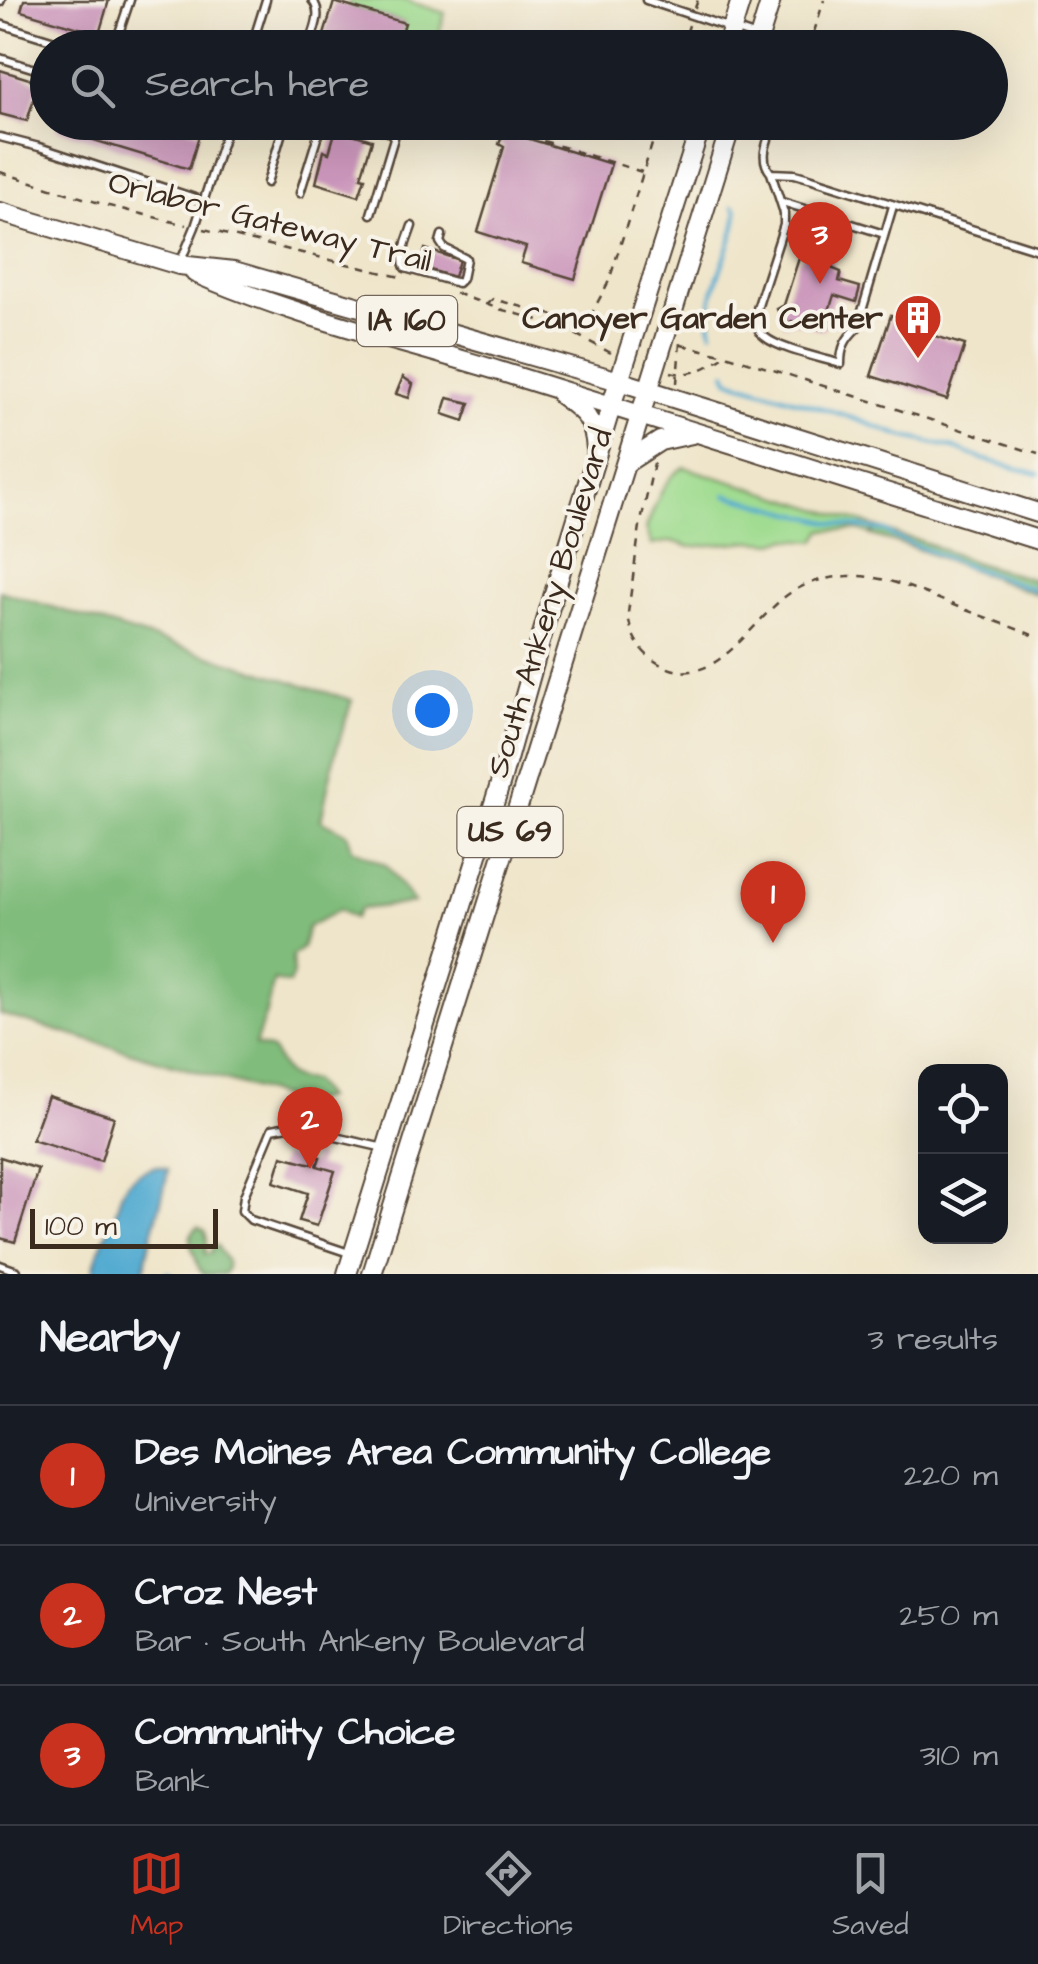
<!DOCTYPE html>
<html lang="en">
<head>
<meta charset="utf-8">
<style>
	body { margin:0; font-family:"Architects Daughter",sans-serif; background:#242831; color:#f1f3f6 }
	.controls { position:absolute; right:30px; bottom:30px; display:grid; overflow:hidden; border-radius:20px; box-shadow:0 10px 40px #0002 }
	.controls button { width:90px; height:90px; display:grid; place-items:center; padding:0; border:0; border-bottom:2px solid #363941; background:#171b24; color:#f1f3f6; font:50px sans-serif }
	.scale { position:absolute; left:30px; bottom:25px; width:188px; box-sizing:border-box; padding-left:10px; border:5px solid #3b2a1e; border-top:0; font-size:28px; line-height:35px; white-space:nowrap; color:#3b2a1e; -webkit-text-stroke:8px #f7f3e8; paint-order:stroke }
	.you { position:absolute; left:432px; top:710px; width:35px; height:35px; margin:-25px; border:8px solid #fff; border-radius:50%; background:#1a73e8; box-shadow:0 0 0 15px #1a73e833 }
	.badge { display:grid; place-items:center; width:65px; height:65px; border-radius:50%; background:#c8321e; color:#fff; font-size:32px; font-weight:700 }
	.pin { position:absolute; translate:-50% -82px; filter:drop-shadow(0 2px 5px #0008) }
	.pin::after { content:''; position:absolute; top:52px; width:35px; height:30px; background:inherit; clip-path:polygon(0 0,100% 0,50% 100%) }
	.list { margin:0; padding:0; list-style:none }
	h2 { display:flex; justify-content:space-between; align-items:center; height:130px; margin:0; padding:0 40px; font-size:42px }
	h2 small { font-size:32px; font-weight:400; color:#9ea1a6 }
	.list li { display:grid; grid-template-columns:65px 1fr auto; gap:30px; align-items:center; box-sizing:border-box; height:140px; padding:0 40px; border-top:2px solid #363941 }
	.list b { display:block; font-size:38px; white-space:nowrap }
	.list p { margin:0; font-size:32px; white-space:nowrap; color:#9ea1a6 }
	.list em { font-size:32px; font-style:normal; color:#9ea1a6 }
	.icon { flex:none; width:55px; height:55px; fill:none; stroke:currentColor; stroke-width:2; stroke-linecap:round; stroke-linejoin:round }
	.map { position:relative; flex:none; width:1038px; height:1274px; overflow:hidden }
	.search { position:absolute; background:#171b24; box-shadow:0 10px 40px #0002; left:30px; right:30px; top:30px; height:110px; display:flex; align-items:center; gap:25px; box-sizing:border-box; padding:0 35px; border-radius:55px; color:#9ea1a6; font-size:38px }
	.sheet { height:550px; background:#171b24 }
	nav { display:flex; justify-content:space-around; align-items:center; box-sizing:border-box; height:140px; border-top:2px solid #363941; background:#171b24; font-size:28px; color:#9ea1a6 }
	nav a { display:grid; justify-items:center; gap:5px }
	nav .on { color:#c8321e }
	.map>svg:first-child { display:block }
	.green { fill:#a0dc91; stroke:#6e8358; stroke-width:2.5 }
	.forest { fill:#80bc7b; stroke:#5e734c; stroke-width:2.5 }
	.water { fill:#54acd1; stroke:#486b78; stroke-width:2.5 }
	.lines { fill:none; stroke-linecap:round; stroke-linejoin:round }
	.stream { stroke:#54acd1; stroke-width:4 }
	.building { fill:#cb96bb }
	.lane-casing { stroke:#564638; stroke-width:11 }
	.primary-casing { stroke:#564638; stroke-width:22 }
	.path { stroke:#564638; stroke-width:2.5; stroke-dasharray:8 8; stroke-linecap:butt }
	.lane { stroke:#fff; stroke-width:6 }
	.primary { stroke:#fff; stroke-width:18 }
	.labels { text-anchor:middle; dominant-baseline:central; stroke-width:8; stroke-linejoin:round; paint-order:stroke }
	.shield { fill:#f7f3e8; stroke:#73665b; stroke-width:2.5 }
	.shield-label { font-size:30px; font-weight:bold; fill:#3b2a1e }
	.street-label { font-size:32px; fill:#3b2a1e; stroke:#f7f3e8 }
	.poi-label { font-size:32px; font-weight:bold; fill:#3b2a1e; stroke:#f7f3e8; text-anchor:end }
</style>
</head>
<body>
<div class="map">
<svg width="1038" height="1274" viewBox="0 0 1038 1274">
	<rect width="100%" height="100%" fill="#f7f3e8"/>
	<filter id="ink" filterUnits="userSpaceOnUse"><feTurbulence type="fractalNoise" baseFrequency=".01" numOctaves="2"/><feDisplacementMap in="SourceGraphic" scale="20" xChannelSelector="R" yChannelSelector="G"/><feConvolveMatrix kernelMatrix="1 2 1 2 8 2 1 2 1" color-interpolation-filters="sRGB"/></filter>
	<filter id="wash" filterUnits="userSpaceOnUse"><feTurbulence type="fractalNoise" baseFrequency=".0048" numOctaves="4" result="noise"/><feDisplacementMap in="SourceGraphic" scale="40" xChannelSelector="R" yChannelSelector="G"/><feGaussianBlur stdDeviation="2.25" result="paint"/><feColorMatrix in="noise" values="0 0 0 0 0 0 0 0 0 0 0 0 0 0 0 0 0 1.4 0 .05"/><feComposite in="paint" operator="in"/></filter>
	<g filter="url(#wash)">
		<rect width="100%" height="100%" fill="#efe5ca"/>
		<path class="green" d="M350 0H404L445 13 435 46 401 35 404 23 348 6Z
			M684 467 864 523 873 526 877 530 871 534 857 530H823L816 541 787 539 775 543 751 541 690 547 672 541 652 545 646 528C656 506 661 480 684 467Z"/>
		<path class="forest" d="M876 527 903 537 921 541 973 562 1038 581V595L912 547 871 535Z
			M0 591 352 700 335 754 321 820 348 834 352 849 386 865 414 903 360 909 354 918 339 910 308 927 302 948 292 956 293 974 289 984 274 980 266 1013 255 1045 272 1050C284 1071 285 1081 312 1081L325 1098 303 1103 0 1014Z
			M198 1227 205 1231 207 1240 205 1254 211 1253 212 1248 217 1245C221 1256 233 1261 224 1274H203C196 1267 198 1262 194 1253 189 1242 187 1236 198 1227Z"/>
		<path class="water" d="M156 1166 168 1169C164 1197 154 1223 148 1250 145 1259 147 1265 143 1274H93C96 1254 104 1238 113 1220 119 1207 118 1193 128 1182 136 1173 146 1170 156 1166Z"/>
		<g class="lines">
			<path class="stream" d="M712 332C701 295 735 249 737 211L733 206
				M726 372 729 379 736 382 838 413 902 436 954 448 982 459 1038 474
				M726 495 832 523 886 531 894 537 964 565 1038 591
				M167 1273 170 1274"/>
		</g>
		<g id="blocks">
			<path class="building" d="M24 0H109L99 34 21 11Z
				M334 2 405 23 397 48H320Z
				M0 70 39 82 27 121 0 114Z
				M59 122H168L200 132 189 169 57 129Z
				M336 129 372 140 361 177 365 178 359 196 316 183 324 151 329 153Z
				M505 129 524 135 523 137 611 164 575 279 521 263 526 247 478 232 504 147 499 144Z
				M809 237 837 246 831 268 841 272 839 281 860 287 856 302 834 295 823 330 792 321 784 325 777 309 784 305 799 258 802 259Z
				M425 249 459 260 454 277 420 267Z
				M891 315 928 326 925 333 965 345 947 400 871 376Z
				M403 377 413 384 409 398 396 394Z
				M448 398 470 403 464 421 443 414Z
				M48 1096 114 1117 101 1161 32 1140Z
				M282 1156 312 1164 314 1156 320 1157 317 1166 335 1171 317 1226 299 1221 308 1193 274 1182Z
				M0 1157 38 1169 15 1242 0 1238Z"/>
		</g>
	</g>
	<g filter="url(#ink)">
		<use href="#blocks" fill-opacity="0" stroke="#564638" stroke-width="2.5"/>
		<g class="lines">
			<g class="lane-casing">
				<path id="lane" d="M646 0 790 48
					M0 2 1 0
					M0 24 77 48
					M114 48 130 0
					M251 48 266 0
					M308 48C313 32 324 13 312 0
					M0 58 48 73
					M198 122 226 131
					M358 122 391 133 394 138 371 214
					M774 122C768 140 758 158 771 173L795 174 809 178 1038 250
					M0 137 39 147 204 201
					M771 173 784 213V225L755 315C756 324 757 331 765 337 779 349 822 358 841 364 841 348 845 339 857 328L893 206
					M267 183 285 122
					M300 193 322 122
					M782 202 884 234
					M412 226C408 239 399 255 405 268L458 283 462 279 466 259 444 248 440 242 442 235
					M180 263 195 227 229 122
					M352 1254 251 1220 242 1211 244 1196 272 1129 288 1126 384 1148
					M0 1265 17 1271V1274"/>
			</g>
			<g class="primary-casing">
				<path id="primary" d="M726 48 741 0
					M756 48 771 0
					M0 212 179 265 234 271 619 381 1038 513
					M195 273C292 316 398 340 499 371 679 427 858 483 1038 540
					M561 395C585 412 594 419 596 449
					M626 463 660 441 692 434
					M347 1274 501 781 549 610 619 381 702 122
					M372 1274 732 122"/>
			</g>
			<path class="path" d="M695 8 698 0
				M682 48 689 25
				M809 48 824 0
				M528 136 642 172
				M0 172 109 206 186 225
				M204 229 400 277
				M455 293 499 309 558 325 611 353
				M487 304 493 299 586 324 609 281 659 122
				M681 345 726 355 1038 454
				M671 372C691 378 709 366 726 355
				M677 383 680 342
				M654 463 640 526 628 613C630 634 639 652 658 663 714 697 751 619 790 593 807 582 828 577 848 576 888 574 929 596 966 610 990 619 1014 628 1038 637"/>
			<use href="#lane" class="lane"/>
			<use href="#primary" class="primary"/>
		</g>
	</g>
	<defs>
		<g id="building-pin" transform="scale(2.5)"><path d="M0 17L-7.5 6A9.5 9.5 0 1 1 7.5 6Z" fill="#c8321e" stroke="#f7f3e8"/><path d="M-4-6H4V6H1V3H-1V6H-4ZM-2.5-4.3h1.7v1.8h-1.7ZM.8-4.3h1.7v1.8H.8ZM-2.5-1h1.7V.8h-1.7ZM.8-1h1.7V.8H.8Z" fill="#fff"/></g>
	</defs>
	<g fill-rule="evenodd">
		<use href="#building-pin" x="918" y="318"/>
	</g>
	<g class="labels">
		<g class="shield">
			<rect x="357" y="296" width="100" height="50" rx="8"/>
			<rect x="457.5" y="807" width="105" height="50" rx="8"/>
		</g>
		<g class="shield-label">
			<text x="407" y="321">IA 160</text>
			<text x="510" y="832">US 69</text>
		</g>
		<g class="street-label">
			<text transform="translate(270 222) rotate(14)">Orlabor Gateway Trail</text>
			<text transform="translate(550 603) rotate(-73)">South Ankeny Boulevard</text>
		</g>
		<g class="poi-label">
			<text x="883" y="318">Canoyer Garden Center</text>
		</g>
	</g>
</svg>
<div class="controls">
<button><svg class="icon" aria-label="locate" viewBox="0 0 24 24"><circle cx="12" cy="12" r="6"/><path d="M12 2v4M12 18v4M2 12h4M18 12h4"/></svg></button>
<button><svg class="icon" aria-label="layers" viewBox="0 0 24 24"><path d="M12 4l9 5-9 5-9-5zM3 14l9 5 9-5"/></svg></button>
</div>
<div class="scale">100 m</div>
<div class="you"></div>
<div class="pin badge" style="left:773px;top:943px">1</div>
<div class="pin badge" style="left:310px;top:1169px">2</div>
<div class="pin badge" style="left:820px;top:284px">3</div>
<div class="search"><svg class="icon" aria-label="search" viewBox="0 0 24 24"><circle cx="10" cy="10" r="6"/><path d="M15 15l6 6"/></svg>Search here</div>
</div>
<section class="sheet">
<h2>Nearby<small>3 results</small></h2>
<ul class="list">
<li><span class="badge">1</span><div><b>Des Moines Area Community College</b><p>University</p></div><em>220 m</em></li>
<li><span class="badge">2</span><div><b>Croz Nest</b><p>Bar · South Ankeny Boulevard</p></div><em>250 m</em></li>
<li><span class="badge">3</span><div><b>Community Choice</b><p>Bank</p></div><em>310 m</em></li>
</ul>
</section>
<nav>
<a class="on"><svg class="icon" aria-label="map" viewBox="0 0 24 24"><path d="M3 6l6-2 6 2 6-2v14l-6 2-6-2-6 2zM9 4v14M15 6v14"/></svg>Map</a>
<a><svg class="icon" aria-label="directions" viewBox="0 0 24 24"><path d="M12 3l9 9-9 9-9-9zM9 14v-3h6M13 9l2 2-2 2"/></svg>Directions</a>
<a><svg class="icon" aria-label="saved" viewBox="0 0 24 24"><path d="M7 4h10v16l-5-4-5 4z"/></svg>Saved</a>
</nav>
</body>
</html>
